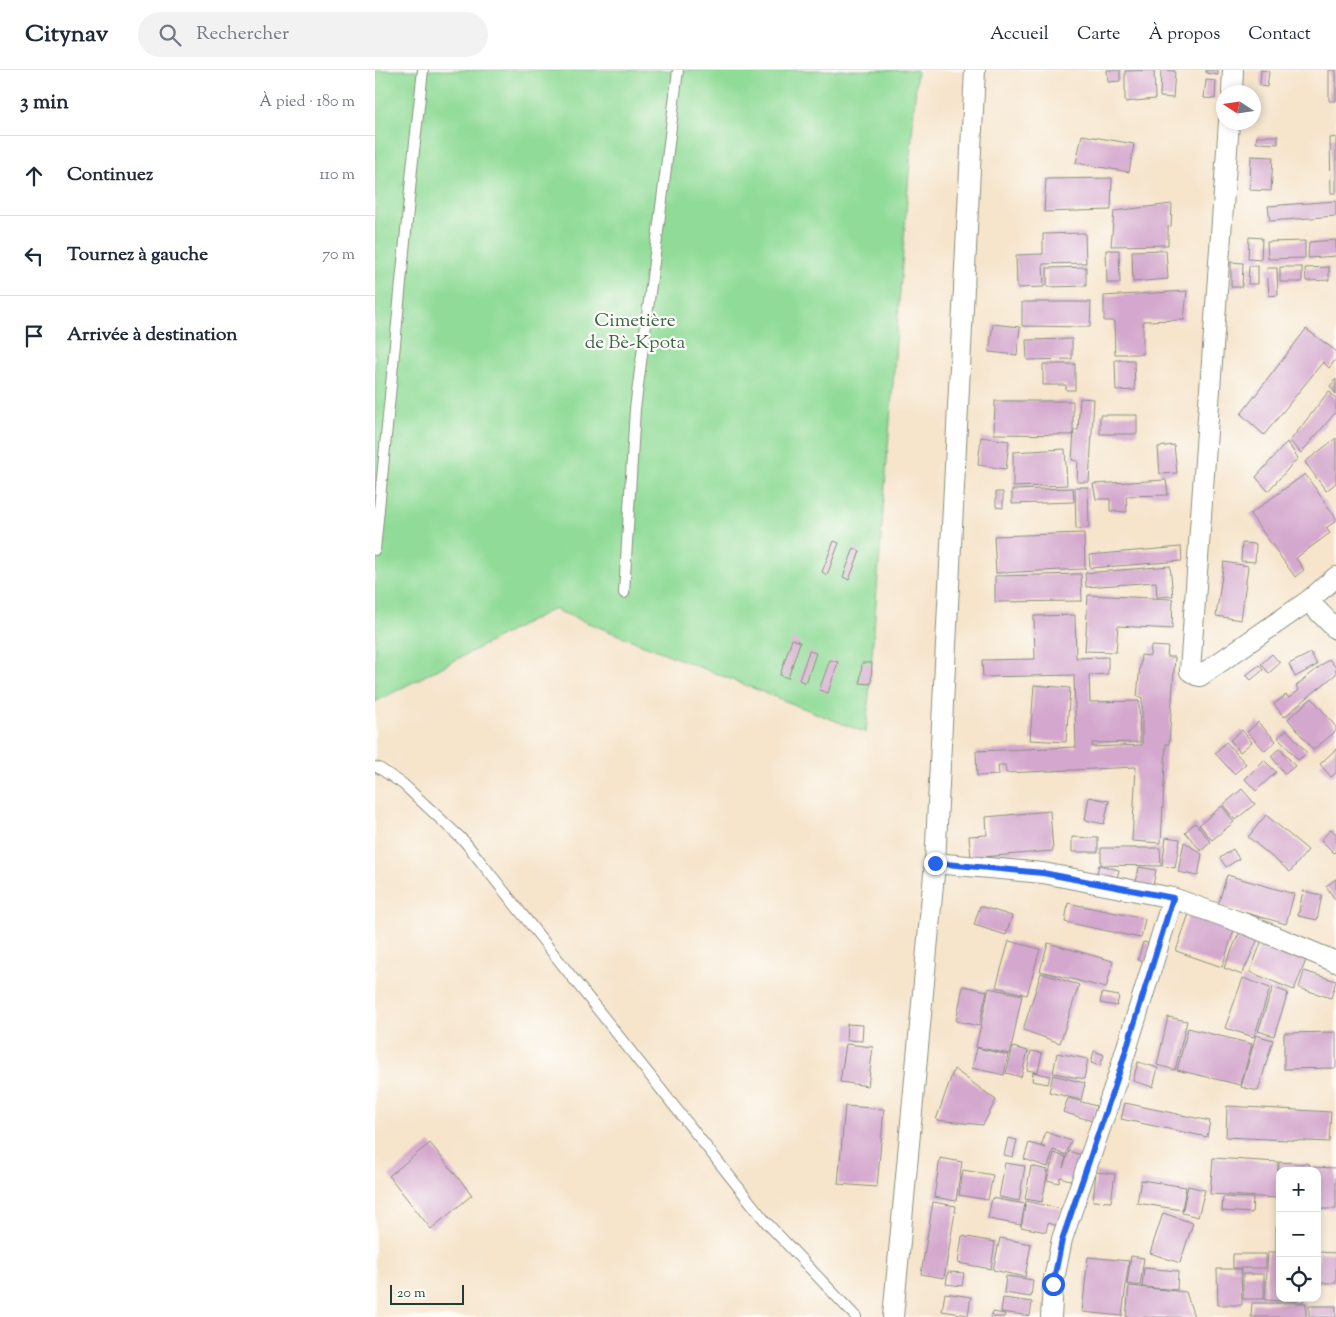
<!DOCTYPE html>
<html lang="fr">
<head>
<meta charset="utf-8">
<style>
	body { margin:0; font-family:"Sorts Mill Goudy",serif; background:#f2f2f3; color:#1f2937 }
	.controls { position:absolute; right:15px; bottom:15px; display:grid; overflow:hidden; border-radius:10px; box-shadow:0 2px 8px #0003 }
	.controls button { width:45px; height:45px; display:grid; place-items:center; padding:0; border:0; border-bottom:1px solid #e0e1e3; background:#fff; color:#1f2937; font:25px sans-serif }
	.compass { position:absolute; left:841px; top:15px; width:45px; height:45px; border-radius:50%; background:#fff; box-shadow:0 2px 8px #0003; rotate:282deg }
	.scale { position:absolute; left:15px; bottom:12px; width:74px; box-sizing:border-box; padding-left:5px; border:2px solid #1f3d34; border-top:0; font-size:14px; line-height:18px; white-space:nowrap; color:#1f3d34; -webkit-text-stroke:4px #fdfcf7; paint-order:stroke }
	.stop { position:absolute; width:15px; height:15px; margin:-11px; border:4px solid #2563eb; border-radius:50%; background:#fff }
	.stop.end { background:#2563eb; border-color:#fff; box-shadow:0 1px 5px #0008 }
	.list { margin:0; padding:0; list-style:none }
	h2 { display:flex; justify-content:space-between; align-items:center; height:65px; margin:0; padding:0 20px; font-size:21px }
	h2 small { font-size:16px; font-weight:400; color:#747a83 }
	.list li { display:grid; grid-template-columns:32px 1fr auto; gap:15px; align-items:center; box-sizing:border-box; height:80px; padding:0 20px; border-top:1px solid #e0e1e3 }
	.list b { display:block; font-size:19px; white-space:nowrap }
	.list em { font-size:16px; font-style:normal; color:#747a83 }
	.icon { flex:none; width:28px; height:28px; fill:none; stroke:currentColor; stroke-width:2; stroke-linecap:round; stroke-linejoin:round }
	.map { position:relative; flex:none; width:961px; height:1247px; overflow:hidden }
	header { display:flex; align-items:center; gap:30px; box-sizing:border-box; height:70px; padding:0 25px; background:#fff; border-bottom:1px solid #e0e1e3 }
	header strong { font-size:24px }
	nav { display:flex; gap:28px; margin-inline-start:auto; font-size:18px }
	.search { width:350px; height:45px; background:#f2f2f3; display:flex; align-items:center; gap:12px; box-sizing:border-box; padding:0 18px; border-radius:28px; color:#747a83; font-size:19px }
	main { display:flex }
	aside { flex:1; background:#fff }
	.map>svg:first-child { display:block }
	.green { fill:#90db97; stroke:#588c66 }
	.building { fill:#d4a8ce }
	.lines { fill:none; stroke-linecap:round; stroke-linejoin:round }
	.service-casing { stroke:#8a9080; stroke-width:12 }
	.minor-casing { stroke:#8a9080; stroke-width:22 }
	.service { stroke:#fff; stroke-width:10 }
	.minor { stroke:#fff; stroke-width:20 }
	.route { stroke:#2563eb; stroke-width:6 }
	.labels { text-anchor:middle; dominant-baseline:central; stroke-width:4.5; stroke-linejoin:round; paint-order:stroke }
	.park-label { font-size:19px; fill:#3b644d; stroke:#fdfcf7 }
</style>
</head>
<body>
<header>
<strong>Citynav</strong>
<div class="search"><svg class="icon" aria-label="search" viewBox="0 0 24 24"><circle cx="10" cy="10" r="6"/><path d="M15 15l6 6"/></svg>Rechercher</div>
<nav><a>Accueil</a><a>Carte</a><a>À propos</a><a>Contact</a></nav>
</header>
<main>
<aside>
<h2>3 min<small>À pied · 180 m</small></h2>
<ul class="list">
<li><svg class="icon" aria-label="ahead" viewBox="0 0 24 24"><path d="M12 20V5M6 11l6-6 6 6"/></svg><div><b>Continuez</b></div><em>110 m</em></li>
<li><svg class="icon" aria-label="left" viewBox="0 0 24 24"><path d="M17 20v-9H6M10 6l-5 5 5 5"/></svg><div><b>Tournez à gauche</b></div><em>70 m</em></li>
<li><svg class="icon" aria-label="arrive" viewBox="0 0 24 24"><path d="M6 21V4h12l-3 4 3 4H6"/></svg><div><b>Arrivée à destination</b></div></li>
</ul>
</aside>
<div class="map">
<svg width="961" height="1247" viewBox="0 0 961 1247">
	<rect width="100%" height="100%" fill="#fdfcf7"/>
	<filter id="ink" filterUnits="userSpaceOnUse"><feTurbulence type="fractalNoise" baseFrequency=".02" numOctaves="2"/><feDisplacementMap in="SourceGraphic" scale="10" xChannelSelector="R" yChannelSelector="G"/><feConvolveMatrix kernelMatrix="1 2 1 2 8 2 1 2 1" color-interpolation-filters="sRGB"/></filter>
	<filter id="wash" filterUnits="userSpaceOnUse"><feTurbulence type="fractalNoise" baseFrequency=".0096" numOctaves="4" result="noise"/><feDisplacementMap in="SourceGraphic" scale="20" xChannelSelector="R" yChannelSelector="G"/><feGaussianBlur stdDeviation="1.12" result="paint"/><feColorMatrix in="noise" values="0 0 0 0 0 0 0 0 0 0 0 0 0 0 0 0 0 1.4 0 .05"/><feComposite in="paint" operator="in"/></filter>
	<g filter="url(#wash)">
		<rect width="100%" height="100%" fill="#f6e4cb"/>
		<path class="green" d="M0 0H542L491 663 178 539 0 632Z"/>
		<g id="blocks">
			<path class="building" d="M732 0H745V11L733 12Z
				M779 0 780 29 750 32V1Z
				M786 0 800 1 798 28 785 27Z
				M831 0H843V5L831 3Z
				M886 0 894 1 892 17 885 16Z
				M954 0H961V31H954Z
				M831 10 841 11 840 29 829 28Z
				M707 65 759 74 754 102 701 93Z
				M882 66H903V74L881 73Z
				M961 67V123H956L955 68Z
				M876 86 898 87 896 121 875 120Z
				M737 108 736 140 669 142 671 109Z
				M961 131V146L895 151 893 136Z
				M797 134 796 156 793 157V175L736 176 739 141Z
				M710 163 711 193 668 194 669 217 642 218 641 185 668 184V164Z
				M874 167 887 168 886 190 873 189Z
				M961 170V186L933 188 934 172Z
				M930 171V188L893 189 892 172Z
				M731 180H744L745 213H732Z
				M791 180 793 209 758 212 757 181Z
				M856 192 868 193 867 217H856Z
				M874 196H883V214H873Z
				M711 197V216L672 217V198Z
				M905 197H927V212H905Z
				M954 197V210L931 211 930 198Z
				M892 198H902L903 225 894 226Z
				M812 221 809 250 768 251V284H740L739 251H729V226Z
				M647 232H716L715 257 647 256Z
				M618 254 645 257 642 285 614 282Z
				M931 259 961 281V289L954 298 948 292 889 365 866 344Z
				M697 269V289L652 290 651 270Z
				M740 290H759L760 320 741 321Z
				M668 294H700V320H691V315H668Z
				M961 309V324L955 316Z
				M954 321 961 329V342L926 383 915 371Z
				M705 328 719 329 714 412H702L703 391 697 390 699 360H703Z
				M620 331H698V365L619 364Z
				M725 345H762V364H725Z
				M606 367 634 371 631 399 603 395Z
				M961 368V413L951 421 930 392Z
				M912 372 923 388 893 421 881 407Z
				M799 375 802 403 785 404 783 377Z
				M690 379 692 415 638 417V382Z
				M930 404 961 448V451L951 458 955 463 921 488 929 500 920 507 875 444Z
				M791 410 793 425 751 426 752 442 735 441V429H721L718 414Z
				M700 417H713L714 458 701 459Z
				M698 418 699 432 637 434V420Z
				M621 422H628V438L621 437Z
				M709 463 710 499 621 503 619 466Z
				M459 471 464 473 452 505 447 502Z
				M867 473 881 474 880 492 866 491Z
				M806 477 807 491 715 498 714 485Z
				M479 478 485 481 474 510 468 507Z
				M849 492 873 496 866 550 841 546Z
				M795 496 798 526 782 527 781 512 711 517 710 503Z
				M706 504 707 531 620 532V506Z
				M713 525 798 529 797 559 743 556 741 582 710 581Z
				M700 545 701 588 733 587V604L714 605 715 632 764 631 765 672 717 673V677L767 675V627H762L766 585 775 586 776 576 793 577 792 587H800L794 674H791L786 773 757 771 761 697 631 703 630 695H623L624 705 602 706 601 681 701 677 699 605 608 607 607 590 660 589 659 546Z
				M417 569 425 572 413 608 405 605Z
				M434 581 441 583 431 613 424 610Z
				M936 583 942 595 920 607 914 594Z
				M897 584 905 593 894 603 886 594Z
				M954 589 961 598V604L909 647 899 634 911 625 914 628 924 620 921 616Z
				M455 590 463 592 453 623 444 620Z
				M487 593H497L496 614 485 613Z
				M884 595 888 600 876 610 871 605Z
				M659 615 695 618 691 672 655 670Z
				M937 628 961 657V661L938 680 913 649Z
				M883 652 901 671 890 681 872 662Z
				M867 660 877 672 865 682 855 670Z
				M912 660 932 683 923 690 903 667Z
				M851 672 871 694 859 704 840 683Z
				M905 678 920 696 910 704 896 686Z
				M961 679V703L956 707 945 694Z
				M889 690 901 702 881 721 870 709Z
				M867 719 880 734 860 750 848 735Z
				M714 727 734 731 729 754 710 750Z
				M847 736 859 752 837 770 824 755Z
				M675 741 678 781 596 788 594 766 612 765 611 747Z
				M891 745 933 780 915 802 873 767Z
				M820 753 836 772 826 781 810 762Z
				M956 759 961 764V781L959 783 946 770Z
				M697 767 723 768V782H697Z
				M791 767 805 769 800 798 787 796Z
				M809 772 827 784 823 806 803 802Z
				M726 778H785L786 796 726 795Z
				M858 779 864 789 851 797 845 788Z
				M724 795 744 800 741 812 721 807Z
				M764 797 781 800 777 821 760 818Z
				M852 805 919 824 911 854 843 835Z
				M961 809V831L951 816Z
				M928 821 947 825 942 850 923 846Z
				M693 833 770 849 766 868 690 852Z
				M605 836 637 846 631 865 599 855Z
				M816 838 861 854 847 897 801 881Z
				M867 856 885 864 867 905 849 898Z
				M887 870 932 888 919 920 875 902Z
				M634 871 665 879 652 925 621 917Z
				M768 872 776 874 771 892 763 890Z
				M673 873 738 891 731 918 665 901Z
				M929 901 961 911 956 928 924 918Z
				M666 903 704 915 685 973 648 960Z
				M868 908 895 918 879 967 850 958Z
				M588 916 612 921 604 956 581 951Z
				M898 917 913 923 899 966 883 961Z
				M614 918 647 925 635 984 601 977Z
				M727 923 744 926 742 936 725 933Z
				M793 947 812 951 800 1000 782 995Z
				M472 954 488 955 487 971 471 970Z
				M813 958 877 974 866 1015 802 1000Z
				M961 962V998L909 999V963Z
				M881 965 898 970 883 1021 866 1017Z
				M471 974 498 977 493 1016 465 1012Z
				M638 977 653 981 646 1007 631 1003Z
				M602 978 633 985 629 1005 597 998Z
				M656 981 667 983 663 1002 652 1000Z
				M719 981 729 985 725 996 716 993Z
				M682 983 713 989 709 1009 678 1003Z
				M763 992 783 998 778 1017 758 1011Z
				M579 999 621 1030 608 1055 561 1050Z
				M658 1002 675 1006 673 1014 657 1011Z
				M678 1005 710 1013 706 1030 674 1022Z
				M693 1028 721 1036 717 1051 688 1042Z
				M750 1033 835 1051 832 1067 746 1049Z
				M470 1036 509 1039 502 1117 463 1114Z
				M852 1036 956 1042 954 1072 851 1067Z
				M671 1062 696 1071 691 1085 678 1080 673 1097 649 1089 654 1073 671 1078 666 1076Z
				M633 1068 642 1070 638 1087 629 1085Z
				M55 1073 97 1125 56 1159 14 1106Z
				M694 1081 706 1085 698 1111 685 1107 684 1113 672 1110 679 1083 691 1087 688 1098Z
				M565 1088 587 1092 581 1131 559 1127Z
				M838 1088 903 1092 901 1128 835 1124Z
				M904 1092 935 1094 934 1101H904Z
				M630 1093 650 1096 644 1131 624 1127Z
				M656 1096 673 1100 667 1132 650 1129Z
				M937 1097 961 1098V1139H942V1101H937Z
				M588 1100 618 1105 613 1130 584 1125Z
				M721 1102 740 1104 736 1132 718 1131Z
				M766 1110 811 1117 807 1140 762 1133Z
				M813 1116 830 1120 823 1147 807 1143Z
				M848 1127 878 1128 877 1143 847 1141Z
				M617 1128 650 1134 646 1155 613 1149Z
				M651 1131 686 1139 683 1156 673 1153 671 1162 646 1157Z
				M558 1132 581 1136 569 1208 546 1204Z
				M788 1143 818 1153 805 1193 775 1183Z
				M901 1156H905V1181H901Z
				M587 1166 620 1172 616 1199 583 1193Z
				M625 1168 656 1174 650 1207 618 1200Z
				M893 1182H905V1228H929L928 1232 890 1230Z
				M944 1182 961 1183V1213H943Z
				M858 1184H891V1198H858Z
				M756 1186 769 1188 765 1216 752 1214Z
				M713 1187 754 1191 747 1246 707 1242Z
				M769 1198 803 1201 802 1220 767 1217Z
				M842 1199H866L867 1235H843Z
				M573 1202 589 1203 587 1216 571 1214Z
				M868 1204H889V1229H868Z
				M631 1206 658 1210 656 1227 629 1223Z
				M754 1216 811 1222 819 1247H751Z
				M570 1223 596 1227 593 1245 567 1241Z
				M628 1228 657 1232 655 1246 626 1242Z
				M877 1233H931V1247H876Z
				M934 1236H961V1247H934Z
				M617 1242 630 1244 629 1247H616Z"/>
		</g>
	</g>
	<g filter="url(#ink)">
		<use href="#blocks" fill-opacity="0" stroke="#8a9080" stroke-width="1"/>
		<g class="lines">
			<g class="service-casing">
				<path id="service" d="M0 480 37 99 48 0
					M249 523 260 339 288 122 303 0
					M0 697 4 698 28 714 90 772 391 1152 481 1247"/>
			</g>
			<g class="minor-casing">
				<path id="minor" d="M857 22 858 0
					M854 52 815 601 821 605 825 606 933 531 961 507
					M933 531 961 559
					M560 793 668 803 798 828 873 855 961 892
					M518 1247 560 793 600 0
					M676 1247 678 1214 687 1169 743 1006 798 828"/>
			</g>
			<use href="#service" class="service"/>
			<use href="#minor" class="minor"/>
		</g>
	</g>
	<g class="lines" filter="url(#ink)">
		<path class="route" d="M560 793 668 803 798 828 743 1006 687 1170 678 1214"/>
	</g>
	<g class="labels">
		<g class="park-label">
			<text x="260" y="251">Cimetière<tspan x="260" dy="22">de Bè-Kpota</tspan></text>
		</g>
	</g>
</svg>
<div class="controls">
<button>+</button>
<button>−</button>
<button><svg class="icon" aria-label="locate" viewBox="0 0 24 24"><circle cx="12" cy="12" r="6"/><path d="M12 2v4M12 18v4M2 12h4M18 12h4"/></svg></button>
</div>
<svg class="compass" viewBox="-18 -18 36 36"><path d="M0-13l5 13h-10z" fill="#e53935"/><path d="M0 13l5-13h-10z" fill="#747a83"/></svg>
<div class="scale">20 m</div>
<div class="stop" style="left:678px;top:1214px"></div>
<div class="stop end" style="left:560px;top:793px"></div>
</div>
</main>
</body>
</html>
